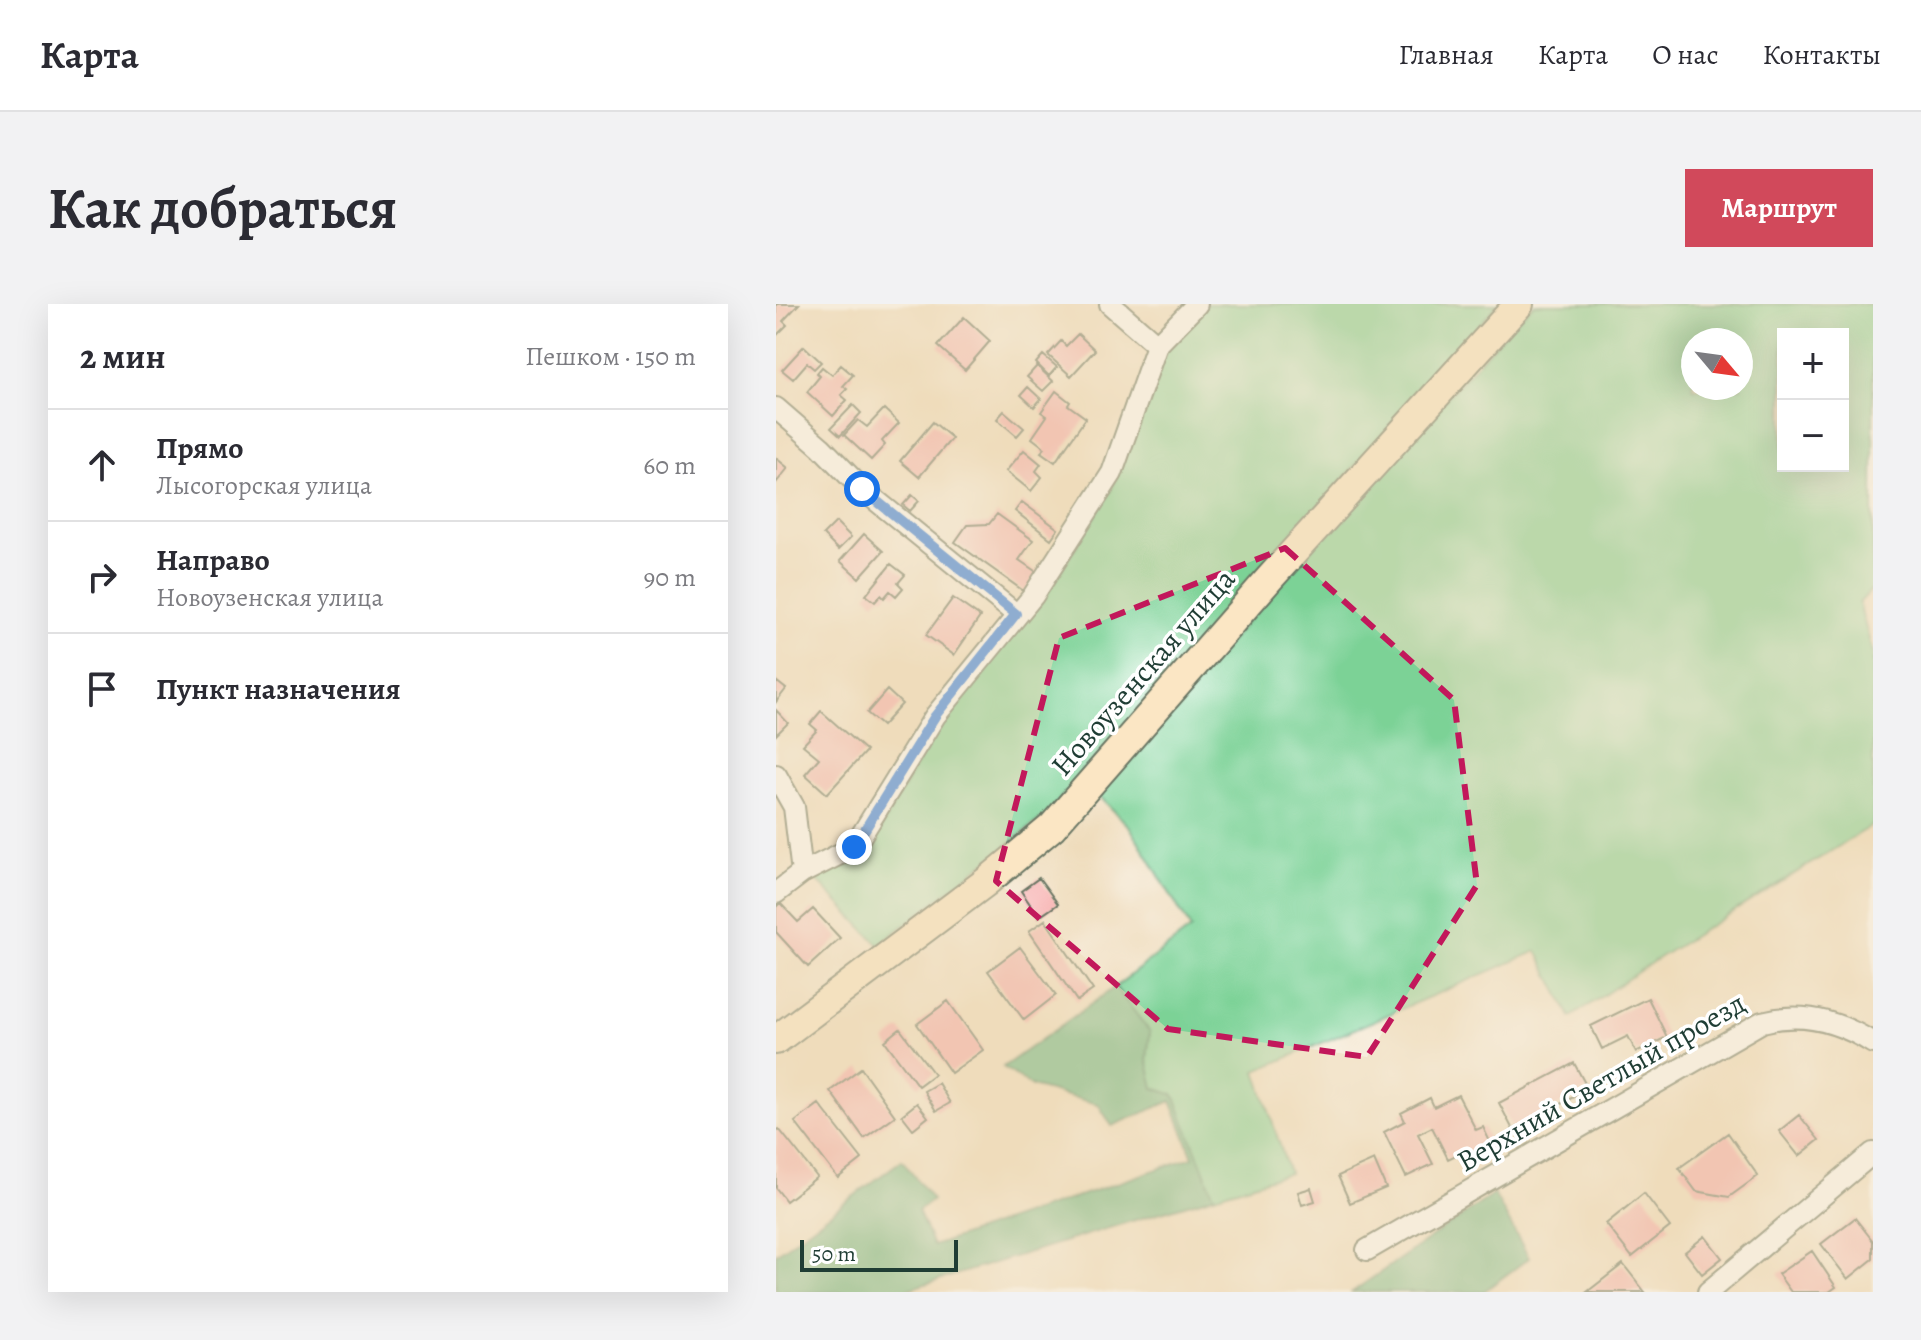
<!DOCTYPE html>
<html lang="ru">
<head>
<meta charset="utf-8">
<style>
	body { margin:0; font-family:Alegreya,serif; background:#f2f2f3; color:#2b2b33 }
	.controls { position:absolute; right:24px; top:24px; display:grid; overflow:hidden; border-radius:0px; box-shadow:0 8px 32px #0002 }
	.controls button { width:72px; height:72px; display:grid; place-items:center; padding:0; border:0; border-bottom:2px solid #e1e1e2; background:#fff; color:#2b2b33; font:40px sans-serif }
	.compass { position:absolute; left:905px; top:24px; width:72px; height:72px; border-radius:50%; background:#fff; box-shadow:0 8px 32px #0002; rotate:119deg }
	.scale { position:absolute; left:24px; bottom:20px; width:158px; box-sizing:border-box; padding-left:8px; border:4px solid #1f3d34; border-top:0; font-size:22px; line-height:28px; white-space:nowrap; color:#1f3d34; -webkit-text-stroke:6px #fff; paint-order:stroke }
	.stop { position:absolute; width:24px; height:24px; margin:-18px; border:6px solid #1a73e8; border-radius:50%; background:#fff }
	.stop.end { background:#1a73e8; border-color:#fff; box-shadow:0 2px 8px #0008 }
	.list { margin:0; padding:0; list-style:none }
	h2 { display:flex; justify-content:space-between; align-items:center; height:104px; margin:0; padding:0 32px; font-size:34px }
	h2 small { font-size:26px; font-weight:400; color:#7c7c81 }
	.list li { display:grid; grid-template-columns:52px 1fr auto; gap:24px; align-items:center; box-sizing:border-box; height:112px; padding:0 32px; border-top:2px solid #e1e1e2 }
	.list b { display:block; font-size:30px; white-space:nowrap }
	.list p { margin:0; font-size:26px; white-space:nowrap; color:#7c7c81 }
	.list em { font-size:26px; font-style:normal; color:#7c7c81 }
	.icon { flex:none; width:44px; height:44px; fill:none; stroke:currentColor; stroke-width:2; stroke-linecap:round; stroke-linejoin:round }
	.map { position:relative; flex:none; width:1097px; height:988px; overflow:hidden; border-radius:0px }
	header { display:flex; align-items:center; gap:48px; box-sizing:border-box; height:112px; padding:0 40px; background:#fff; border-bottom:2px solid #e1e1e2 }
	header strong { font-size:38px }
	nav { display:flex; gap:44px; margin-inline-start:auto; font-size:28px }
	.intro { display:flex; align-items:center; justify-content:space-between; box-sizing:border-box; height:192px; padding:0 48px }
	h1 { margin:0; font-size:56px }
	.button { padding:20px 36px; border-radius:0px; background:#d1495b; color:#fff; font-size:28px; font-weight:700 }
	main { display:flex; gap:48px; padding:0 48px }
	aside { flex:1; background:#fff; border-radius:0px; box-shadow:0 8px 32px #0002 }
	.map>svg:first-child { display:block }
	.green { fill:#7cd296; stroke:#4e8865; stroke-width:2; fill-rule:evenodd }
	.forest { fill:#65b47f; stroke:#42785a; stroke-width:2 }
	.building { fill:#f6a9a7 }
	.lines { fill:none; stroke-linecap:round; stroke-linejoin:round }
	.street-casing { stroke:#687563; stroke-width:24 }
	.secondary-casing { stroke:#687563; stroke-width:32 }
	.street { stroke:#fff; stroke-width:20 }
	.secondary { stroke:#fbe6c4; stroke-width:28 }
	.route { stroke:#1a73e8; stroke-width:10 }
	.marked { fill:none; stroke:#c2185b; stroke-width:6; stroke-dasharray:16 10; stroke-linejoin:round }
	.labels { text-anchor:middle; dominant-baseline:central; stroke-width:7; stroke-linejoin:round; paint-order:stroke }
	.street-label { font-size:30px; fill:#1f3d34; stroke:#fff }
</style>
</head>
<body>
<header>
<strong>Карта</strong>
<nav><a>Главная</a><a>Карта</a><a>О нас</a><a>Контакты</a></nav>
</header>
<div class="intro"><h1>Как добраться</h1><a class="button">Маршрут</a></div>
<main>
<aside>
<h2>2 мин<small>Пешком · 150 m</small></h2>
<ul class="list">
<li><svg class="icon" aria-label="ahead" viewBox="0 0 24 24"><path d="M12 20V5M6 11l6-6 6 6"/></svg><div><b>Прямо</b><p>Лысогорская улица</p></div><em>60 m</em></li>
<li><svg class="icon" aria-label="right" viewBox="0 0 24 24"><path d="M7 20v-9h11M14 6l5 5-5 5"/></svg><div><b>Направо</b><p>Новоузенская улица</p></div><em>90 m</em></li>
<li><svg class="icon" aria-label="arrive" viewBox="0 0 24 24"><path d="M6 21V4h12l-3 4 3 4H6"/></svg><div><b>Пункт назначения</b></div></li>
</ul>
</aside>
<div class="map">
<svg width="1097" height="988" viewBox="0 0 1097 988">
	<rect width="100%" height="100%" fill="#fff"/>
	<filter id="ink" filterUnits="userSpaceOnUse"><feTurbulence type="fractalNoise" baseFrequency=".0125" numOctaves="2"/><feDisplacementMap in="SourceGraphic" scale="16" xChannelSelector="R" yChannelSelector="G"/><feConvolveMatrix kernelMatrix="1 2 1 2 8 2 1 2 1" color-interpolation-filters="sRGB"/></filter>
	<filter id="wash" filterUnits="userSpaceOnUse"><feTurbulence type="fractalNoise" baseFrequency=".006" numOctaves="4" result="noise"/><feDisplacementMap in="SourceGraphic" scale="32" xChannelSelector="R" yChannelSelector="G"/><feGaussianBlur stdDeviation="1.8" result="paint"/><feColorMatrix in="noise" values="0 0 0 0 0 0 0 0 0 0 0 0 0 0 0 0 0 1.4 0 .05"/><feComposite in="paint" operator="in"/></filter>
	<g filter="url(#wash)">
		<rect width="100%" height="100%" fill="#efdcbb"/>
		<path class="green" d="M431 0H722L270 511 103 641 36 571 61 563 97 538 143 455 182 395 265 298 335 186 393 39Z
			M758 0H1097V284L1083 299 1097 350V521L884 653 795 713 761 647 480 767 513 869 438 892 398 791 378 784 371 755 374 728 339 683 415 625 354 523 322 491 500 283 734 23ZM1007 30H1067V162H1007ZM917 36H965V84H917Z"/>
		<path class="forest" d="M339 683 374 728 371 755 378 784 398 791 438 892 123 988H0V950L126 856 156 896 142 907 157 942 417 853 395 797 336 822 322 800 255 782 227 763Z
			M718 890 753 954 707 988H576Z"/>
		<g id="blocks">
			<path class="building" d="M0 0H23L7 17 11 21 0 32Z
				M188 13 214 37 189 66 162 42Z
				M302 30 319 46 295 72 272 51 285 37 290 42Z
				M28 42 45 58 38 65 31 59 17 75 6 66Z
				M267 51 281 63 273 72 260 59Z
				M65 61 77 71 67 82 71 85 65 91 71 96 57 112 31 88 44 72 41 69 46 63 56 71Z
				M261 62 277 77 267 87 251 73Z
				M252 83 265 95 258 103 245 91Z
				M280 87 294 98 292 101 310 114 279 158 265 148 269 144 256 134 271 112 265 108Z
				M77 101 85 109 64 132 55 124Z
				M108 105 123 119 106 137 109 141 95 156 68 131 82 116 91 123Z
				M228 107 248 124 241 132 221 115Z
				M157 118 176 134 143 173 124 157Z
				M248 146 265 160 260 167 266 173 255 187 230 167Z
				M0 154 12 164 0 179Z
				M136 191 143 197 134 207 127 201Z
				M246 198 282 225 275 235 239 207Z
				M221 210 257 236 243 256 262 269 249 288 179 238 191 221 213 220Z
				M60 218 75 233 62 246 47 231Z
				M88 230 107 247 83 274 64 257Z
				M115 260 129 271 122 279 127 284 120 292 114 287 108 294 105 291 99 298 90 291Z
				M177 294 204 313 178 351 150 331Z
				M0 377 10 385 0 398Z
				M111 386 126 400 106 422 91 409Z
				M0 406 12 419 0 431Z
				M45 407 90 447 51 490 29 470 43 454 27 441 41 426 34 420Z
				M263 574 282 600 263 613 245 587Z
				M4 599 22 618 37 605 64 634 32 663 0 628V603Z
				M269 616 317 686 301 697 253 627Z
				M244 643 280 691 248 716 212 667Z
				M872 694 891 733 860 748 852 732 826 745 815 722Z
				M172 697 207 746 175 769 141 720Z
				M124 725 158 770 142 782 109 737Z
				M798 759 812 785 737 826 723 799Z
				M85 764 119 812 88 834 54 787Z
				M162 779 174 799 160 807 148 787Z
				M682 791 700 826 707 823 717 844 692 856 688 847 672 855 656 823 642 830 657 860 630 873 608 828 629 817 625 809 654 794 658 803Z
				M141 799 152 813 137 825 126 811Z
				M43 800 86 855 62 874 19 818Z
				M1023 811 1043 836 1023 852 1003 827Z
				M3 825 41 873 10 897 0 884V827Z
				M952 829 982 872 953 893 920 887 903 864Z
				M598 856 610 884 574 899 562 872Z
				M535 884 539 897 526 901 522 888Z
				M868 889 894 923 856 953 830 920Z
				M1079 914 1097 937V955L1072 975 1045 940Z
				M929 932 946 954 926 970 909 948Z
				M1036 947 1060 983 1053 988H1015L1002 970Z
				M847 960 869 988H811Z"/>
		</g>
	</g>
	<g filter="url(#ink)">
		<use href="#blocks" fill-opacity="0" stroke="#687563" stroke-width="2"/>
		<g class="lines">
			<g class="street-casing">
				<path id="street" d="M334 0 381 41
					M0 104 45 143 86 185 240 310
					M0 471 18 503 26 569
					M0 589 26 569 78 543 159 412 257 292 336 169 381 41 421 0
					M591 946 986 718C1026 707 1064 718 1097 739
					M932 988 1097 849"/>
			</g>
			<g class="secondary-casing">
				<path id="secondary" d="M0 736 210 578 276 523 494 274 743 0"/>
			</g>
			<use href="#street" class="street"/>
			<use href="#secondary" class="secondary"/>
		</g>
	</g>
	<g class="lines" filter="url(#ink)">
		<path class="route" d="M78 543 159 412 240 310 86 185"/>
	</g>
	<path d="M0 0H1097V988H0ZM509 244 678 396 701 581 591 753 392 725 220 577 283 334Z" fill="#efdcbb" fill-opacity=".55" fill-rule="evenodd"/>
	<path class="marked" d="M509 244 678 396 701 581 591 753 392 725 220 577 283 334Z"/>
	<g class="labels">
		<g class="street-label">
			<text transform="translate(367 368) rotate(-49)">Новоузенская улица</text>
			<text transform="translate(825 778) rotate(-30)">Верхний Светлый проезд</text>
		</g>
	</g>
</svg>
<div class="controls">
<button>+</button>
<button>−</button>
</div>
<svg class="compass" viewBox="-18 -18 36 36"><path d="M0-13l5 13h-10z" fill="#e53935"/><path d="M0 13l5-13h-10z" fill="#7c7c81"/></svg>
<div class="scale">50 m</div>
<div class="stop" style="left:86px;top:185px"></div>
<div class="stop end" style="left:78px;top:543px"></div>
</div>
</main>
</body>
</html>
